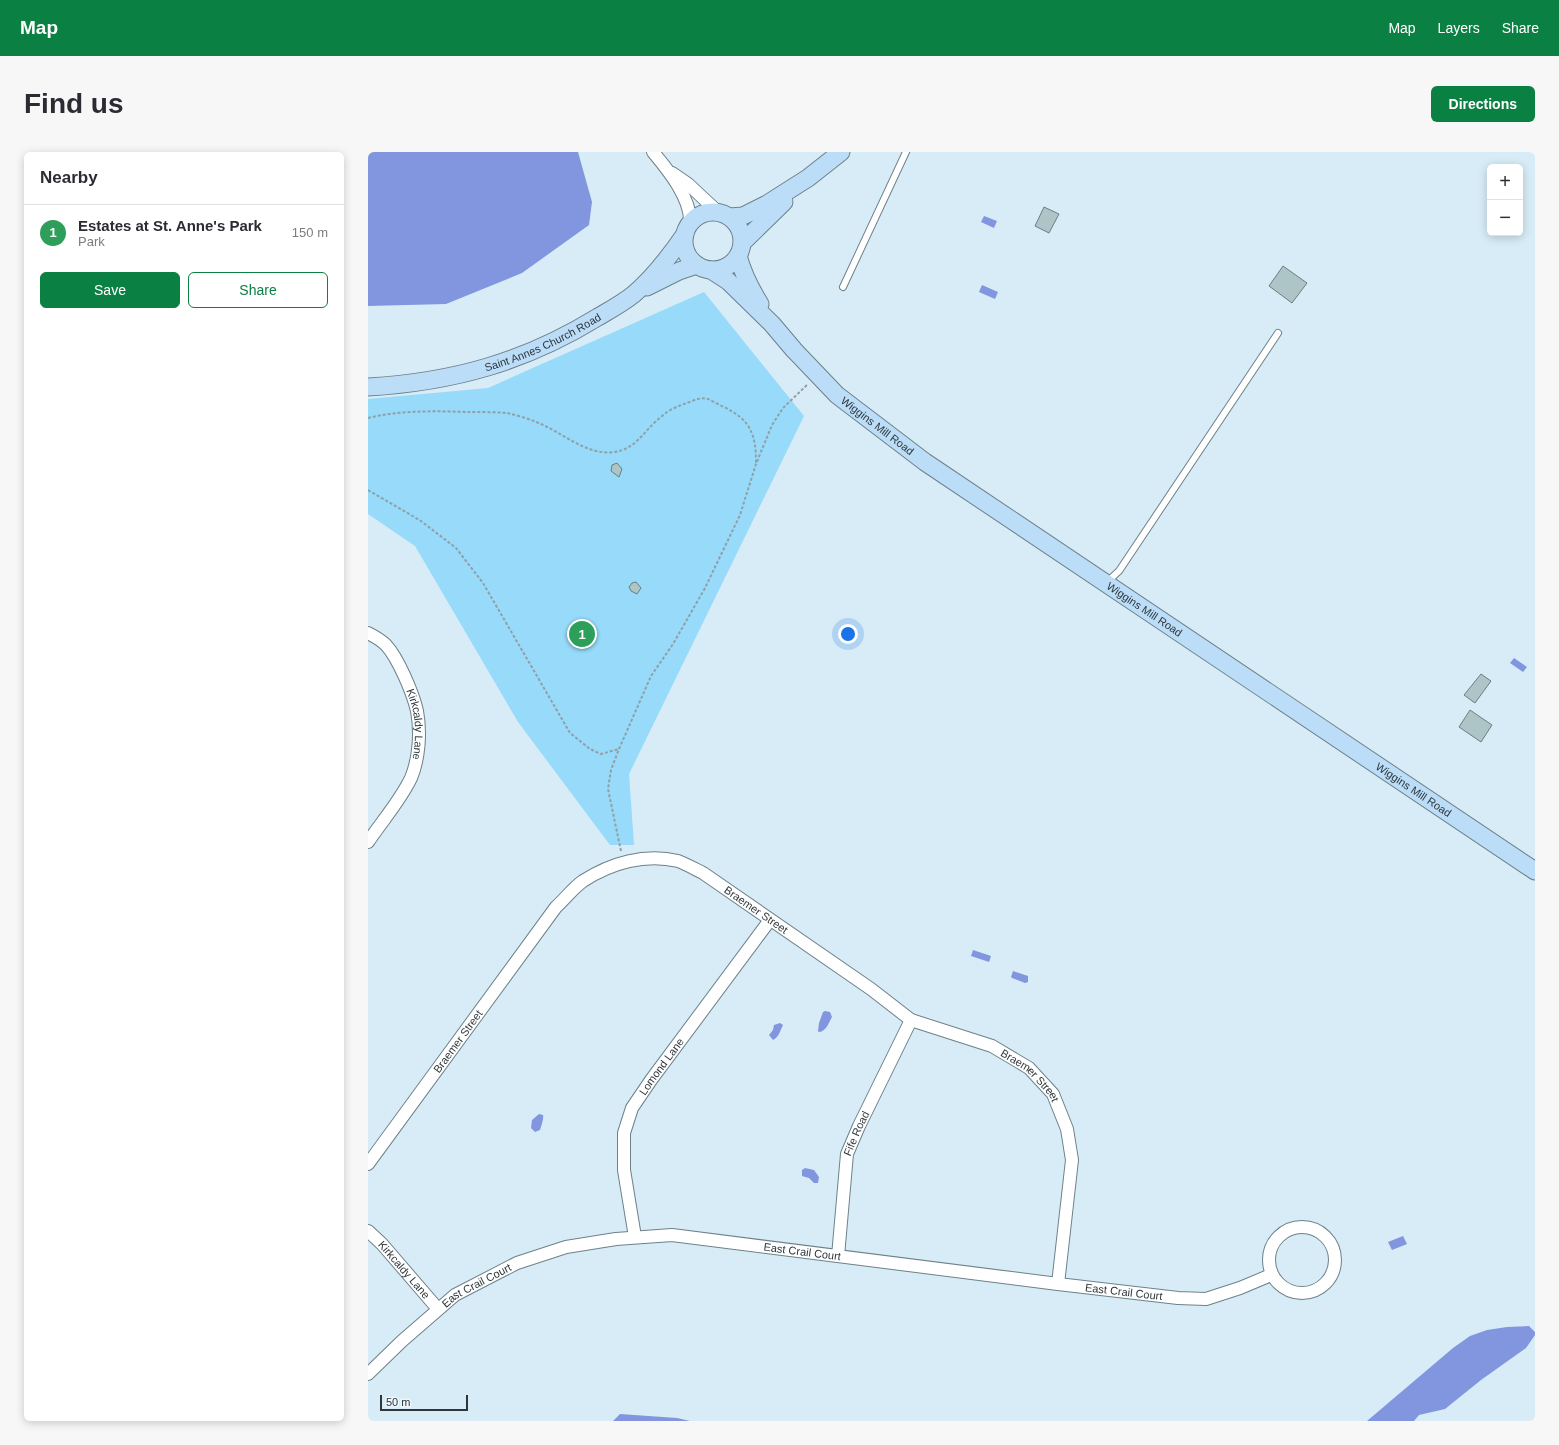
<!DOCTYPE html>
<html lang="en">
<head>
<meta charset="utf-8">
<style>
	body { margin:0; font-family:Helvetica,sans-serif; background:#f7f7f7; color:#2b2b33 }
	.controls { position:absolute; right:12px; top:12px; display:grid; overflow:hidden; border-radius:6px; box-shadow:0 2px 10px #0003 }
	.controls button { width:36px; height:36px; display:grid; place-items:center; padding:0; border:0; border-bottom:1px solid #e1e1e2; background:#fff; color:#2b2b33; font:20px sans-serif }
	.scale { position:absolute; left:12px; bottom:10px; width:88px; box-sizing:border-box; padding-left:4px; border:2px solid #2e363a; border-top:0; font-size:11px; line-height:14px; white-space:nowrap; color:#2e363a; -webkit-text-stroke:3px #ebf7fd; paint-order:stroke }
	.you { position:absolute; left:480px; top:482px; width:14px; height:14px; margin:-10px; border:3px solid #fff; border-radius:50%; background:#1a73e8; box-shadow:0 0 0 6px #1a73e833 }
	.badge { display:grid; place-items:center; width:26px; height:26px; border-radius:50%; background:#0b8043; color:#fff; font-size:13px; font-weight:700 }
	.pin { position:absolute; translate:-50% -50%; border:2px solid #fff; box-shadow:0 1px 4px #0006 }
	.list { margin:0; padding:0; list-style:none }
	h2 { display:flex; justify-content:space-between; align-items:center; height:52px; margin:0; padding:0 16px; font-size:17px }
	h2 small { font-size:13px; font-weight:400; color:#7c7c81 }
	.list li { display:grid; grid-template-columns:26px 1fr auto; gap:12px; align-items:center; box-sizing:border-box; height:56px; padding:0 16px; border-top:1px solid #e1e1e2 }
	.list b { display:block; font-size:15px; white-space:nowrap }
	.list p { margin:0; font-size:13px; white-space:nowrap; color:#7c7c81 }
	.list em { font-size:13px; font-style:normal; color:#7c7c81 }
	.actions { display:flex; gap:8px; padding:12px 16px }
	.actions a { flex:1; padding:9px 0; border:1px solid #0b8043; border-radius:6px; text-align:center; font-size:14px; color:#0b8043 }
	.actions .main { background:#0b8043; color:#fff }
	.map { position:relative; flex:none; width:1167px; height:1269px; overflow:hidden; border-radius:6px }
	header { display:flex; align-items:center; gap:24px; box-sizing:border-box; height:56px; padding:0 20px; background:#0b8043; color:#fff }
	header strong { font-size:19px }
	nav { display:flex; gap:22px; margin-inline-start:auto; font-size:14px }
	.intro { display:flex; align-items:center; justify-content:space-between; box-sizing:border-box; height:96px; padding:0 24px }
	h1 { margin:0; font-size:28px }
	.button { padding:10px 18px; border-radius:6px; background:#0b8043; color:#fff; font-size:14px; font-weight:700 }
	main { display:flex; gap:24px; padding:0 24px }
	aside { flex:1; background:#fff; border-radius:6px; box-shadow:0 2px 10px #0003 }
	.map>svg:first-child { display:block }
	.green { fill:#97daf9 }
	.water { fill:#8196de }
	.building { fill:#aec5c8; stroke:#697f82 }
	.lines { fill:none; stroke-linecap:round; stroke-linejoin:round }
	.lane-casing { stroke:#6e818a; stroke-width:8 }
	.street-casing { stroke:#6e818a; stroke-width:14 }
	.secondary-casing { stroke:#6e818a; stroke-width:19 }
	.path { stroke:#90a0a7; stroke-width:2; stroke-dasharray:3 2; stroke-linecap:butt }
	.lane { stroke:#fff; stroke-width:6 }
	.street { stroke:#fff; stroke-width:12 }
	.secondary { stroke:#bbddf8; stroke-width:17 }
	.labels { text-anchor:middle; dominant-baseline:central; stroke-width:3; stroke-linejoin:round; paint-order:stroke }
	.street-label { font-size:11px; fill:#2e363a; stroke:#ebf7fd }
</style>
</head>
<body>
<header>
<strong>Map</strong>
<nav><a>Map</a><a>Layers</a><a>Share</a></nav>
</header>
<div class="intro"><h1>Find us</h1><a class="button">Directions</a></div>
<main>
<aside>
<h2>Nearby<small></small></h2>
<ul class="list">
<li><span class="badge" style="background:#2e9e5b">1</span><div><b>Estates at St. Anne's Park</b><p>Park</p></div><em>150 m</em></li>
</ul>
<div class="actions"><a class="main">Save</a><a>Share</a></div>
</aside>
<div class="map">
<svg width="1167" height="1269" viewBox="0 0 1167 1269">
	<rect width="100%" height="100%" fill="#d7ecf6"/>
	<path class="green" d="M336 140 436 264 261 622 266 693H242L150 570 47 394 0 362V247L120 236Z"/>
	<path class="water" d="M0 0H210L224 50 221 73 154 121 78 152 0 154Z
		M616 64 629 69 626 76 613 70Z
		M614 133 630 140 627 147 611 140Z
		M1146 506 1159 515 1155 520 1142 511Z
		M605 798 623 804 621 810 603 804Z
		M645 819 660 824V830L657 831 644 826 643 825Z
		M457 859 462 860 464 865C461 870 458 880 451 880L450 879 451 871 455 860Z
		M412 871 415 873C412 879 411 885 405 888L401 883 405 878 406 873Z
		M171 962 175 963C176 966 173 975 172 978L167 980 163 976 164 968Z
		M437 1016 446 1018 451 1025 450 1031H446L441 1026 434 1024V1018Z
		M1035 1084 1039 1092 1024 1098 1020 1090Z
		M1161 1174 1167 1180V1183L1158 1196 1113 1228 1077 1257 1051 1263 1046 1269H999L1085 1196 1102 1184 1119 1178 1139 1175Z
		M252 1262 309 1266 322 1269H245Z"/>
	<path class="building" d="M676 55 691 62 681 81 667 74Z
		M915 114 939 131 924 151 901 134Z
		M249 311 254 317 251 325 243 319 244 313Z
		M268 430 273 436 269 442 263 439 261 435 264 431Z
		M1113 522 1123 529 1107 551 1096 543Z
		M1102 558 1124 573 1113 590 1091 575Z"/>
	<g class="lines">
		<g class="lane-casing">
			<path id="lane" d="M475 135 538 0
				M739 430 751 419 910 181"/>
		</g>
		<g class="street-casing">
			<g id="street">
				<path d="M285 0C300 18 324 47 322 72"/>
				<path d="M304 21 320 32 350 60"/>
				<path id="s1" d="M0 481C6 484 13 488 18 493 30 506 45 541 49 559 53 580 51 607 43 626 32 649 14 669 0 690"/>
				<path id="s2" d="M0 1012 188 755C197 747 205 736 215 729 243 711 277 701 310 709 318 712 327 717 335 721L503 837 543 868 624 894 661 916 685 942 699 977 704 1008 690 1132"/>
				<circle cx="934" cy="1108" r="33"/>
				<path id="s3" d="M0 1079 14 1092 70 1157"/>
				<path id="s4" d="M267 1085 256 1018V981L264 956 283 928 402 768"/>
				<path id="s5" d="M470 1104 479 1002 491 974 543 868"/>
				<path id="s6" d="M0 1222 34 1189 87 1143 149 1111 198 1095 248 1087 304 1083 690 1132 810 1146 838 1147 872 1136 903 1123"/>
			</g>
		</g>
		<g class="secondary-casing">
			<g id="secondary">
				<circle cx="345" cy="89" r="29"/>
				<path d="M362 65 375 64 399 52 440 26 473 0"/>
				<path d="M374 91 416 50"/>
				<path d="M370 104C375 122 382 136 392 152"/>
				<path id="s7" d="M343 118 360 129 404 172 426 198 469 243 557 310 1167 719"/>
				<path d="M279 135 311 119 329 113"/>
				<path id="s8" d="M0 235C85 230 157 210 230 165 242 158 255 151 266 142 286 125 302 104 317 82"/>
			</g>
		</g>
		<path class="path" d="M0 266C32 258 67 259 100 260 112 260 126 260 139 261 148 263 159 266 168 270 193 279 218 304 246 300 269 297 276 278 293 265 300 258 310 254 319 251 326 248 333 245 340 247 345 249 351 253 356 255 383 268 388 283 388 311
			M0 338 53 369 88 396 115 431 202 581 222 597 233 602 251 597
			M253 699 240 637 243 618 251 597 283 524 305 492 337 436 372 363 388 312 404 273 415 256 440 232"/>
		<use href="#lane" class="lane"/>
		<use href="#street" class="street"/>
		<use href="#secondary" class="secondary"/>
	</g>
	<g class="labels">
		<g class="street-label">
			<text stroke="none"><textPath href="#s8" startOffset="182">Saint Annes Church Road</textPath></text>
			<text stroke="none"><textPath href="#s7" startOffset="229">Wiggins Mill Road</textPath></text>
			<text stroke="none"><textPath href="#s7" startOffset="553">Wiggins Mill Road</textPath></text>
			<text stroke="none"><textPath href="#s1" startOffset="108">Kirkcaldy Lane</textPath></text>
			<text stroke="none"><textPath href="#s7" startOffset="877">Wiggins Mill Road</textPath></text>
			<text stroke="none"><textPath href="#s2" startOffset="548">Braemer Street</textPath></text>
			<text stroke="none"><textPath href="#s2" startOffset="152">Braemer Street</textPath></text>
			<text stroke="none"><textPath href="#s4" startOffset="182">Lomond Lane</textPath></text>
			<text stroke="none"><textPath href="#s2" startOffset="872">Braemer Street</textPath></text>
			<text stroke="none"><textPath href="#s5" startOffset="125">Fife Road</textPath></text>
			<text stroke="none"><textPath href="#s6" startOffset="477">East Crail Court</textPath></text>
			<text stroke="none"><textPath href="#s3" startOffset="53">Kirkcaldy Lane</textPath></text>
			<text stroke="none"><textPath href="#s6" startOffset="141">East Crail Court</textPath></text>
			<text stroke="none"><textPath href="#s6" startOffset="801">East Crail Court</textPath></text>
		</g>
	</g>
</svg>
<div class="controls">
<button>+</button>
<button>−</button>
</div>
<div class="scale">50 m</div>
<div class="you"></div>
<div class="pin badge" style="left:214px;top:482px;background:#2e9e5b">1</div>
</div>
</main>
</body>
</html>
